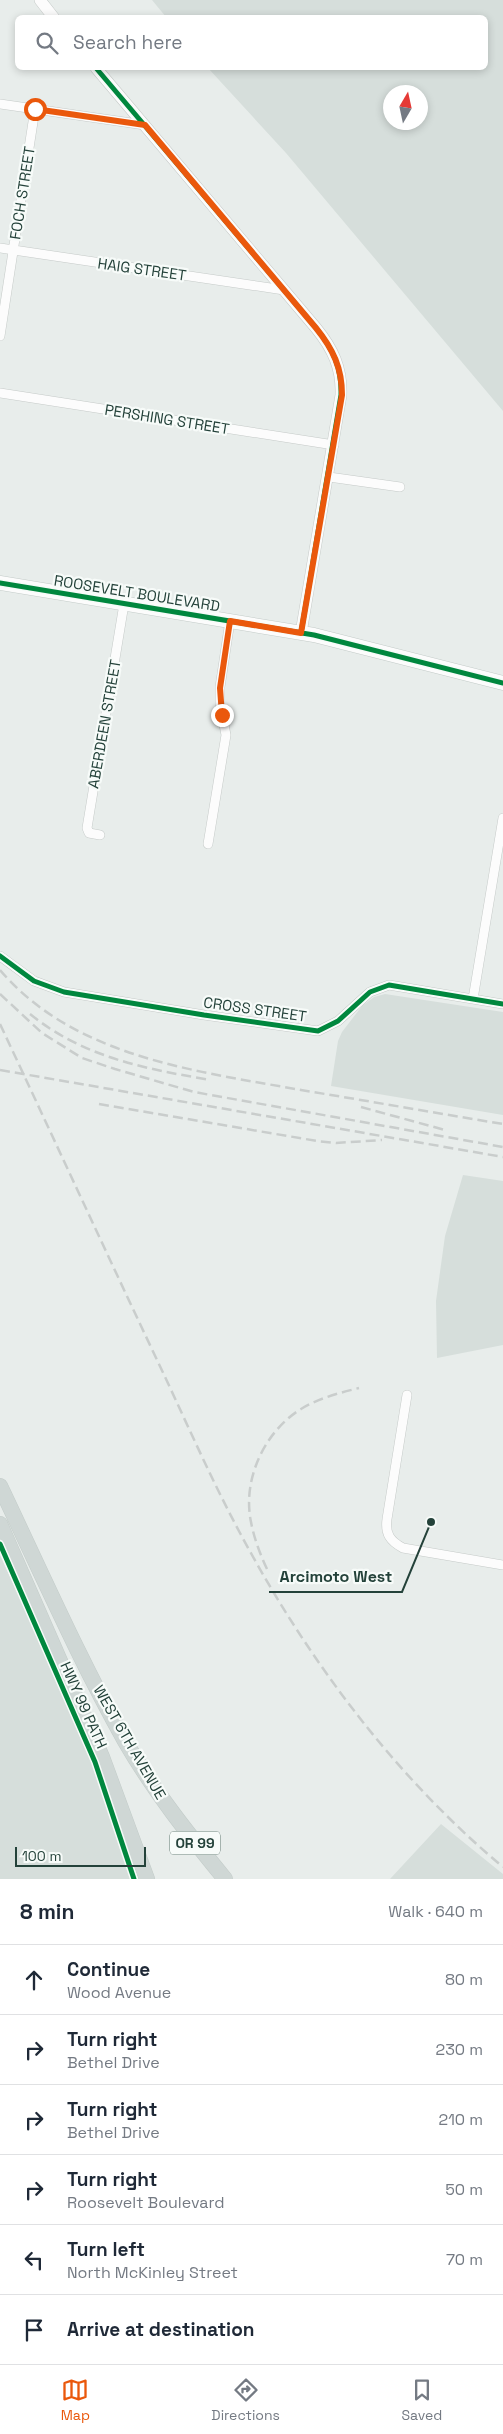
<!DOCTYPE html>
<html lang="en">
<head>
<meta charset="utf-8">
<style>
	body { margin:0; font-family:"Space Grotesk",sans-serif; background:#f6f6f7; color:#1f2937 }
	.compass { position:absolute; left:383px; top:85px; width:45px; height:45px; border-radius:50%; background:#fff; box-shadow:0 2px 8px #0003; rotate:9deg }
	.scale { position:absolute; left:15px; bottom:12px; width:131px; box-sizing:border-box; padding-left:5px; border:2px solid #24423a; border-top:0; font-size:14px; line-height:18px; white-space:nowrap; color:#24423a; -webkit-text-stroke:4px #f7fbf9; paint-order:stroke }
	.stop { position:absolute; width:15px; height:15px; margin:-11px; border:4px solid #ea580c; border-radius:50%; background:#fff }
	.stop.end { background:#ea580c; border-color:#fff; box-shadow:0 1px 5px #0008 }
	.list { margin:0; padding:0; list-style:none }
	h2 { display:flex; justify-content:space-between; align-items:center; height:65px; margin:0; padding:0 20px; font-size:21px }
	h2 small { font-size:16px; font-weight:400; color:#747a83 }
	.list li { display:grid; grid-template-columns:32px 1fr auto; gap:15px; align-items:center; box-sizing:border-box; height:70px; padding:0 20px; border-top:1px solid #e0e1e3 }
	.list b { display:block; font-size:19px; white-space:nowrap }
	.list p { margin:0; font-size:16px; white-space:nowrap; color:#747a83 }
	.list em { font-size:16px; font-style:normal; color:#747a83 }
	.icon { flex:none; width:28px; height:28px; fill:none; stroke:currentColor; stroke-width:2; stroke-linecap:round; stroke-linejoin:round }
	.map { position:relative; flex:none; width:503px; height:1879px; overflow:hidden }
	.search { position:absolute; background:#fff; box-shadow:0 2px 8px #0003; left:15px; right:15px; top:15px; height:55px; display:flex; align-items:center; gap:12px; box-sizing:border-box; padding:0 18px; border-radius:8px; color:#747a83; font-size:19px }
	.sheet { height:485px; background:#fff }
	nav { display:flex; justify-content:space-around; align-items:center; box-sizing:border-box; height:70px; border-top:1px solid #e0e1e3; background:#fff; font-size:14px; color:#747a83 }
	nav a { display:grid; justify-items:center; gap:2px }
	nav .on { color:#ea580c }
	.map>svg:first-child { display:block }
	.built { fill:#d6dedb; fill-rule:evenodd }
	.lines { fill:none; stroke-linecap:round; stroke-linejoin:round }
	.minor-casing { stroke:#c5cac8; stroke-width:10 }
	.tertiary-casing { stroke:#c5cac8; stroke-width:12 }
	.secondary-casing { stroke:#c3cbc8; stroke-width:15 }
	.primary-casing { stroke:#c3ccc9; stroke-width:16 }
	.minor { stroke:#fcfcfc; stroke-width:9 }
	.tertiary { stroke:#fcfcfc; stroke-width:11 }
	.secondary { stroke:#fcfcfc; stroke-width:14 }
	.primary { stroke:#cfd7d5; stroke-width:15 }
	.rail { stroke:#c9cdcc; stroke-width:2.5; stroke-dasharray:10 5; stroke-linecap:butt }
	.cycleway-casing { stroke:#f7fbf9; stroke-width:8 }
	.cycleway { stroke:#00873e; stroke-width:5 }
	.route { stroke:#ea580c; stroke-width:6 }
	.labels { text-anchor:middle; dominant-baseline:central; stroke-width:4.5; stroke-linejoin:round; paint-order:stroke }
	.shield { fill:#f7fbf9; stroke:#637a73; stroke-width:1 }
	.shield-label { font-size:14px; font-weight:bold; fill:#24423a }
	.street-label { font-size:15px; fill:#24423a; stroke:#f7fbf9 }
	.leader { fill:none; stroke:#24423a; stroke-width:2 }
	.callout-dot { fill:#24423a; stroke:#f7fbf9; stroke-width:2 }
	.callout-label { font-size:16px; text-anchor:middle; font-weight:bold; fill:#24423a; stroke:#f7fbf9; stroke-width:4.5; stroke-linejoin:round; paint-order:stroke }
</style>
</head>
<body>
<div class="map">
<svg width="503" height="1879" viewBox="0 0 503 1879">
	<rect width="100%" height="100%" fill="#e8edeb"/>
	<path class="built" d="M152 0H503V411L286 153 208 68H486V18L166 17ZM420 92V122H390V92Z
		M385 994 503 1012V1115L331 1086 338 1041 342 1032 362 1006 374 997Z
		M463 1175 503 1181V1345L437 1358 436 1301 445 1236Z
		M0 1555 68 1703 94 1767 132 1879H0Z
		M441 1824 503 1874V1879H390Z"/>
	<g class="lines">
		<g class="minor-casing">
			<path id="minor" d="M0 104 145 125
				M0 248 284 290
				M0 336 35 109
				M0 393 334 445
				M329 477 400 487
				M100 835 89 833 87 828 124 604
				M208 844 226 735 220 704V687L230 621
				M0 956 34 981 64 992 204 1015 318 1031 338 1021 370 992 389 985 503 1004
				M473 999 503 818
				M407 1395 387 1519C385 1534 390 1541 403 1548L503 1565"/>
		</g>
		<g class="tertiary-casing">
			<path id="tertiary" d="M40 0 54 18
				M96 68 316 328C333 349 342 368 341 395L301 633"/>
		</g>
		<g class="secondary-casing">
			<path id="secondary" d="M0 583 314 635 503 683"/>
		</g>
		<g class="primary-casing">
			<path id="primary" d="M0 1486C41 1572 79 1659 125 1741 153 1790 189 1835 225 1879
				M0 1524 102 1757 147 1879"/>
		</g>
		<use href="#minor" class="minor"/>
		<use href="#tertiary" class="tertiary"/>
		<use href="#secondary" class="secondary"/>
		<use href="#primary" class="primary"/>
		<path class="rail" d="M0 970C74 1057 195 1071 301 1090 368 1101 436 1113 503 1124
			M0 994 42 1033 82 1058 115 1069 194 1092 503 1147
			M30 1014C83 1057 145 1069 211 1080
			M0 1024C53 1137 105 1250 158 1362 185 1419 210 1477 240 1533 306 1657 394 1776 503 1867
			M0 1070 503 1157
			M99 1104 317 1141 336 1143 382 1140
			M361 1107 445 1130
			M267 1569C260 1554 254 1538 251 1522 242 1479 265 1431 301 1409 319 1398 339 1393 359 1388"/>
		<g class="cycleway-casing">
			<path id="cycleway" d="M96 68 316 328C333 349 342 368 341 395L301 633
				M0 583 314 635 503 683
				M0 956 34 981 64 992 204 1015 318 1031 338 1021 370 992 389 985 503 1004
				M0 1544 95 1762 134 1879"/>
		</g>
		<use href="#cycleway" class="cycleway"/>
	</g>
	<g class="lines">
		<path class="route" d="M35 109 145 125 316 328C333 349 342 368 342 395L301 633 230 621 220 688 222 715"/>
	</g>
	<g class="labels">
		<rect class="shield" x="170" y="1831.5" width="50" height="23" rx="4"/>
		<g class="shield-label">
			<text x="195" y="1843">OR 99</text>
		</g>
		<g class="street-label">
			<text transform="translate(22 193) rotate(-81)">FOCH STREET</text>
			<text transform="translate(142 269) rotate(8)">HAIG STREET</text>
			<text transform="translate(167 419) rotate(9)">PERSHING STREET</text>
			<text transform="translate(137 593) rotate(9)">ROOSEVELT BOULEVARD</text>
			<text transform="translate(104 724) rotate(-80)">ABERDEEN STREET</text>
			<text transform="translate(255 1009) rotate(8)">CROSS STREET</text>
			<text transform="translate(84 1705) rotate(66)">HWY 99 PATH</text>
			<text transform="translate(130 1742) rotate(60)">WEST 6TH AVENUE</text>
		</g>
	</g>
	<path class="leader" d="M431 1522L402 1592H269"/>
	<circle class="callout-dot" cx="431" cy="1522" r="5"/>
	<g class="callout-label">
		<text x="336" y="1582">Arcimoto West</text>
	</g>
</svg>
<svg class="compass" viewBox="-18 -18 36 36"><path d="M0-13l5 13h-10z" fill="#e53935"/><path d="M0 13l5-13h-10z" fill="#747a83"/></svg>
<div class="scale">100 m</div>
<div class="stop" style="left:35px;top:109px"></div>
<div class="stop end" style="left:222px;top:715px"></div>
<div class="search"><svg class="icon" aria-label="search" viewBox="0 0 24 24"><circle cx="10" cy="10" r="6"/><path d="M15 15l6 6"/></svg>Search here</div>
</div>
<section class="sheet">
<h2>8 min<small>Walk · 640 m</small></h2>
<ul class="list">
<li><svg class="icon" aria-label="ahead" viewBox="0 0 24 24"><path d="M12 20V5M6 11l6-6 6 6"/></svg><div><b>Continue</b><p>Wood Avenue</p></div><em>80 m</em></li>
<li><svg class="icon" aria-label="right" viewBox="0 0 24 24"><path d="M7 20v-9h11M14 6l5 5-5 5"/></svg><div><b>Turn right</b><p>Bethel Drive</p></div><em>230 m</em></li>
<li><svg class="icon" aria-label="right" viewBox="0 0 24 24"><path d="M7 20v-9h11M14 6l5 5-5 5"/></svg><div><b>Turn right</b><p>Bethel Drive</p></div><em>210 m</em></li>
<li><svg class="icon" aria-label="right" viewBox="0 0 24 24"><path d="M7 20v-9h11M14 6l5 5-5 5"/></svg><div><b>Turn right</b><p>Roosevelt Boulevard</p></div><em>50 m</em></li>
<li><svg class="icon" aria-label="left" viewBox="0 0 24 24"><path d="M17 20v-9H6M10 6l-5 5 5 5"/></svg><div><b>Turn left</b><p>North McKinley Street</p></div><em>70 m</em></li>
<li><svg class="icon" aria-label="arrive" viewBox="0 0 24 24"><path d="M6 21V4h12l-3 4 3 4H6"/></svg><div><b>Arrive at destination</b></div></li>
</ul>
</section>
<nav>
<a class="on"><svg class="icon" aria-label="map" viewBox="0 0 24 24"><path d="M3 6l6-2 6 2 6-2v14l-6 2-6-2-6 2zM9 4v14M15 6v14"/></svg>Map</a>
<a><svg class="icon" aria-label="directions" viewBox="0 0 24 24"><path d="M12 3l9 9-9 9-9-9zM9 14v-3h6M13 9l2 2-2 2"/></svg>Directions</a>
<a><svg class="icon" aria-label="saved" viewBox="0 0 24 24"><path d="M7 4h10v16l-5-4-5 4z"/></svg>Saved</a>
</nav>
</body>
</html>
